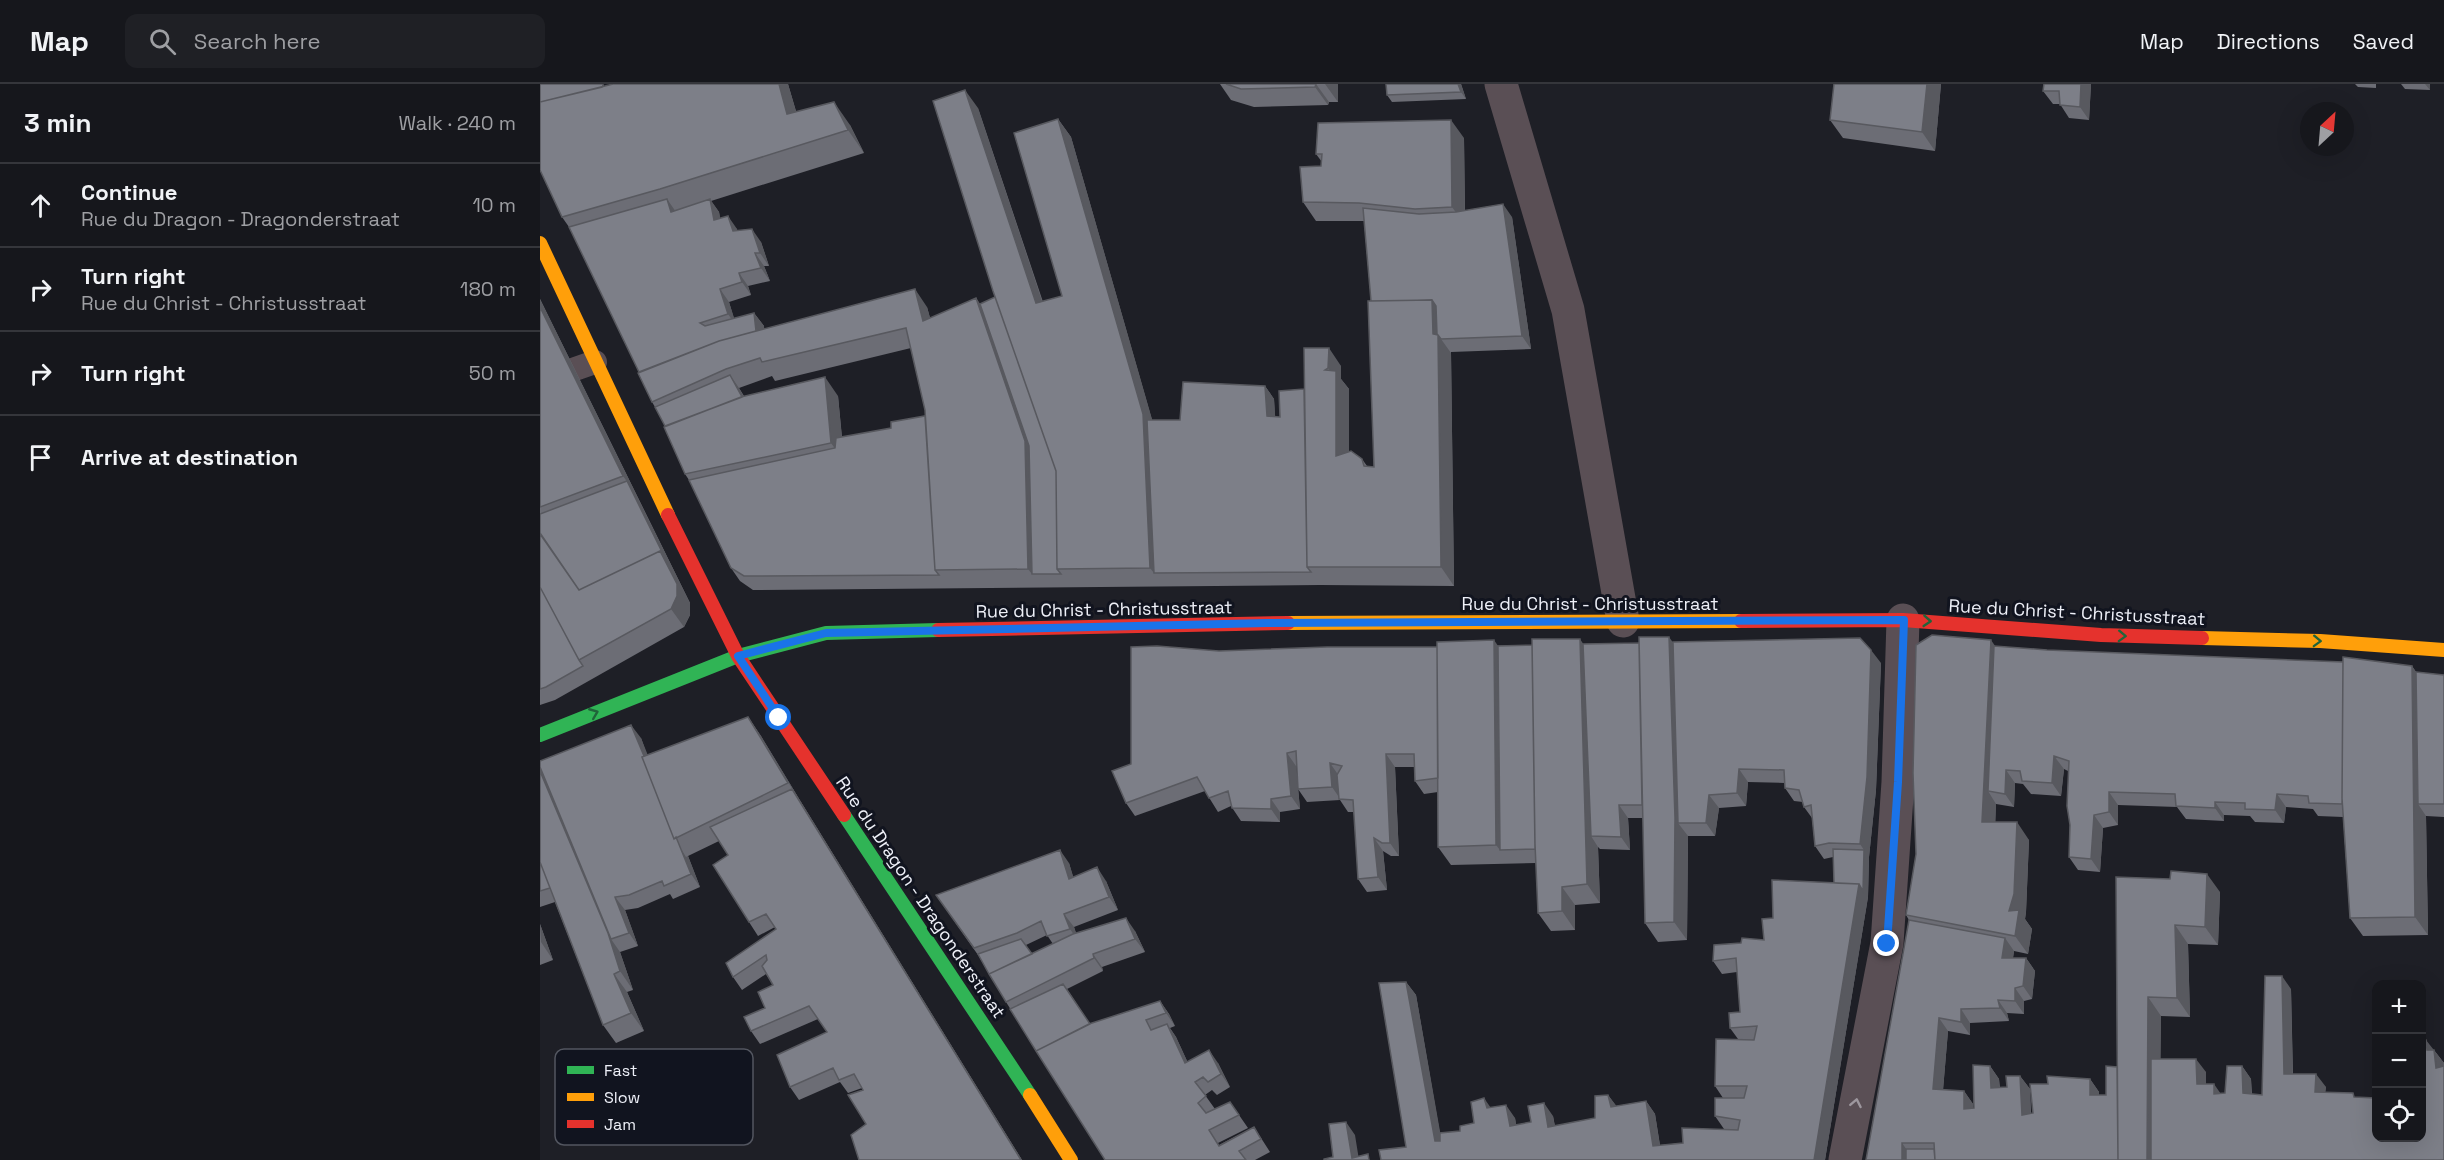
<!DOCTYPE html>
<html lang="en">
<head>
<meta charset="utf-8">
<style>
	body { margin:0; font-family:"Space Grotesk",sans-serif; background:#1f2025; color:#f1f3f6 }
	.controls { position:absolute; right:18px; bottom:18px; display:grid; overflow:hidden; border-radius:12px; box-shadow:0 6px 24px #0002 }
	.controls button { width:54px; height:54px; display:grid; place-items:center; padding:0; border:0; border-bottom:2px solid #35363b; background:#16171c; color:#f1f3f6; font:30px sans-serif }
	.compass { position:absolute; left:1760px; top:18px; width:54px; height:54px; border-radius:50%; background:#16171c; box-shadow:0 6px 24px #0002; rotate:26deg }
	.stop { position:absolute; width:18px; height:18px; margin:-14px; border:4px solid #1a73e8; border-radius:50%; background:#fff }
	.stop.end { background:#1a73e8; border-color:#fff; box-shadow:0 2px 6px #0008 }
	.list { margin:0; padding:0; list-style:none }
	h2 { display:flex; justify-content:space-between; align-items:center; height:78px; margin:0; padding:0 24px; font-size:26px }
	h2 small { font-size:20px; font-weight:400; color:#9e9fa3 }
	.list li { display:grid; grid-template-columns:39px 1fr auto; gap:18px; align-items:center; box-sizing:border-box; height:84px; padding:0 24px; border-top:2px solid #35363b }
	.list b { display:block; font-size:22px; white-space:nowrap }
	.list p { margin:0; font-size:20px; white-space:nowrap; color:#9e9fa3 }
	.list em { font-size:20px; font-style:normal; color:#9e9fa3 }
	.icon { flex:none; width:33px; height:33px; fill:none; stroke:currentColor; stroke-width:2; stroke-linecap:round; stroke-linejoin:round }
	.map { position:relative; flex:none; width:1904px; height:1076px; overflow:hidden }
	header { display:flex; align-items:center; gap:36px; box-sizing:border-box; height:84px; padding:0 30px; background:#16171c; border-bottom:2px solid #35363b }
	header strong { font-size:28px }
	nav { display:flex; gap:33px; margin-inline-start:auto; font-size:21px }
	.search { width:420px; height:54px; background:#1f2025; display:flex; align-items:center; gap:15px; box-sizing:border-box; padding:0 21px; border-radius:12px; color:#9e9fa3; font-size:22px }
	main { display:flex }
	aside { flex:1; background:#16171c }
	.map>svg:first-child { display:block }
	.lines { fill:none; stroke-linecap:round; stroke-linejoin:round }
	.lane { stroke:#5a4f55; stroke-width:24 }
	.street { stroke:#5a4f55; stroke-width:33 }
	.fast { stroke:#30b455; stroke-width:14 }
	.slow { stroke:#ff9f0a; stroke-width:14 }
	.jam { stroke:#e5322d; stroke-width:14 }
	.wall { fill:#6c6d75; fill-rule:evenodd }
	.shaded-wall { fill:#58595f }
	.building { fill:#7d7f88; stroke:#58595f; stroke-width:1.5 }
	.oneway { stroke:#20643a }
	.oneway2 { stroke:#9d979e }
	.route { stroke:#1a73e8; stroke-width:8 }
	.labels { text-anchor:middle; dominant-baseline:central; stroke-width:6; stroke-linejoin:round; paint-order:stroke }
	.street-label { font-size:18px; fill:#eef0f8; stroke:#11141f }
	.key { fill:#11141f; stroke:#535660; stroke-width:1.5 }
	.key-label { font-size:16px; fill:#eef0f8 }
</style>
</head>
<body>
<header>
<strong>Map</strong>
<div class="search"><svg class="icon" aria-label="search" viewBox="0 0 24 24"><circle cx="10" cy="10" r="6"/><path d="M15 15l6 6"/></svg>Search here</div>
<nav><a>Map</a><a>Directions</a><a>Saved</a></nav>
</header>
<main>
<aside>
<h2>3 min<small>Walk · 240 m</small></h2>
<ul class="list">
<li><svg class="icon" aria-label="ahead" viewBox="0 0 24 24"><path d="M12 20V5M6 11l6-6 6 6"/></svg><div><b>Continue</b><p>Rue du Dragon - Dragonderstraat</p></div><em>10 m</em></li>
<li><svg class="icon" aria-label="right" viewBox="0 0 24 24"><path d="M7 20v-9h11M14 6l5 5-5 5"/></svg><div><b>Turn right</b><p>Rue du Christ - Christusstraat</p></div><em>180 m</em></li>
<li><svg class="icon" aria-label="right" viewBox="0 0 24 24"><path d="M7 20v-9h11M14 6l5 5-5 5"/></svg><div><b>Turn right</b></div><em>50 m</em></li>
<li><svg class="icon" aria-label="arrive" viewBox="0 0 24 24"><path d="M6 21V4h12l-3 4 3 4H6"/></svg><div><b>Arrive at destination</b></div></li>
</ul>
</aside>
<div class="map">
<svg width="1904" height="1076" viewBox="0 0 1904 1076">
	<rect width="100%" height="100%" fill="#1e1f26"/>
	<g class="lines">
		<path class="lane" d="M35 285 55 278"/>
		<path class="street" d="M961 0 1028 226 1083 537
			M1305 1076 1347 859 1358 698 1363 536"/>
		<path class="fast" d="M0 651 198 572 286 549 398 546
			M304 731 490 1011"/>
		<path class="slow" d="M0 159 128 431
			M748 539 1201 537
			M1662 554 1780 557 1904 566
			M490 1011 531 1076"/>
		<path class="jam" d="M128 431 198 572 304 731
			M1201 537 1363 536 1561 551 1662 554
			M398 546 748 539"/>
	</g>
	<path class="wall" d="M248 0 256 27 310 41 324 69 171 117 179 128 180 134 197 145V147L221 158 229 182H224L230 197 208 202 211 211 189 218 194 235 214 229 224 242V245L387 223 390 234 436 214 440 220 455 213 438 24 503 218 522 212 518 35 531 53 612 336H640L725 302 734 315 735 333H740L764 305V264L801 282V295L809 305V368L822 375 827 382 834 383 831 217 824 137H776L763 118 781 82 782 78 776 70 924 54 925 127 972 133 991 265 911 268 914 502 780 501 213 506 200 497 191 484 149 396 145 390 125 342 115 323 112 318 99 288 29 143 22 133ZM371 264 385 326V332L351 344 302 353 298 312H204L199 304 232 292 235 297Z
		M680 0H798V18H789L788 21 714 23 691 16Z
		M846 0H921L926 15 852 18 847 11Z
		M1294 0H1401L1395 67 1303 54 1290 36Z
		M1504 0H1551L1549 36 1529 34 1520 20H1513L1503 7Z
		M1815 0H1836V4L1818 3Z
		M1861 0H1890V6L1865 5Z
		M0 215 150 519V531L144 543 15 616 0 621Z
		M1133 558 1341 579 1336 706 1329 773 1328 813 1285 1076H841L866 1063V898L876 911 900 1050 920 1047 934 1039 951 1023 975 1034 976 1041 991 1038 1013 1032 1015 1042 1055 1034 1068 1011 1076 1022 1106 1017 1115 1030 1120 1061 1143 1059 1194 1046 1184 1045 1175 1032 1183 1014 1175 1002 1198 955 1190 944 1200 928 1197 888 1182 890 1173 877 1201 859 1224 856 1233 834 1294 799 1293 773 1284 775 1275 762 1272 734 1264 723 1263 718 1254 717 1245 704V699L1208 698 1206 722 1179 724 1175 752H1148L1147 856 1118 858 1105 839 1103 734H1088L1090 766 1060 765 1058 763 1060 819 1035 821V846L1011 847 998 829 996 779 911 781 898 763V708L884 710 875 697 874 683H855L859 772H851L843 767 847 806 827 808 818 795 814 728H808L800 716 767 718 758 705 757 681 756 682 760 725 740 728V738L701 737 691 722 678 728 665 707 595 732 586 719 591 680 679 567 897 563Z
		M1454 562 1507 566 1872 582 1876 588 1904 591V733L1886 732 1888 851 1823 852 1810 834 1803 733 1778 732 1773 725 1746 723 1744 739 1715 738 1710 732 1684 731V737L1646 735 1637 723 1578 721V741L1563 744 1560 788 1538 786 1529 773 1530 741 1528 687 1524 685 1521 712 1491 710 1483 700 1475 699 1474 723 1456 720 1455 738 1489 756 1486 828 1485 835 1492 845 1488 870 1474 867 1473 874H1486L1495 887 1492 915 1484 917V930L1467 929 1469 937 1430 939V951L1408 947 1403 1006 1424 1007 1433 1020V1025L1434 1024 1450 982 1459 995 1460 1004 1467 1003 1480 992 1490 1005 1491 1030 1493 1029 1508 1000 1550 995 1559 1008V1011H1566L1577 983 1576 793 1680 808 1678 861 1648 860 1650 933 1621 932 1620 975 1666 988V1000L1681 1010 1685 1009 1702 982 1711 995 1712 1010 1722 1011 1751 905 1753 990 1786 1003 1785 1008 1836 1053 1893 966H1894L1904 979V1076H1326L1369 836 1366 831Z
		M208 633 221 652 261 718 482 1076H319L326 1040 323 1006 322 1004 308 1009 300 998 259 1016 250 1003 287 948 278 935 220 960 211 947 225 924 233 901 226 890 202 906 193 893 236 845 235 843 218 852 209 838 188 771 179 757 148 772 160 803 133 815 130 810 98 824 85 826 98 862 80 868 93 906 87 908 104 947 76 959 63 941 15 818 0 823V677L101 654 107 671Z
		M529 779 533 793 566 797 578 826 534 843 536 849 595 847 605 868 562 883 563 887 527 905 550 940 620 917 629 930 635 942 630 944 636 953 647 977 678 979 690 1003 677 1011 672 1006 665 1011 675 1025 690 1018 708 1044 678 1059 679 1061 714 1043 730 1068 715 1076H565L466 918 438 871 396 811ZM507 851 513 860 492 870 486 861Z
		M0 840 13 876 0 881Z"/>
	<path class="shaded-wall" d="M239 0H248L263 52 247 30Z
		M776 0 789 18 788 21 775 3Z
		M785 0H798V18Z
		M918 0H921L926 15 921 8Z
		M1387 0H1401L1395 67 1382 48Z
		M1541 0H1551L1549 36 1540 23Z
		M1885 0H1890V6Z
		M425 6 438 24 509 238 496 219Z
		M294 18 310 41 324 69 308 46Z
		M518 35 531 53 616 349 614 489 610 484Z
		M911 36 924 54 925 141 912 123Z
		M127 115 136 128H131Z
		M170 115 179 128 183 149 174 136Z
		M963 120 972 133 991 265 982 252Z
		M188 132 197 145 202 160 193 147Z
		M212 145 221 158 229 182 220 169Z
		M215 169 224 182 230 197 221 184Z
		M199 189 208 202 211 211 202 198Z
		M180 205 189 218 197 243 188 230Z
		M375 205 387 223 396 255 383 237Z
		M436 214 449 233 498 375 492 490 488 485Z
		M0 215 96 410 83 392 0 223Z
		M892 216 905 235 901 255 911 269 914 502 901 483Z
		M214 229 224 242 226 264 217 251Z
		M789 264 801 282V295L809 305V391L796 372V295L788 284Z
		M190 291 199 304 214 331 205 318Z
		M285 293 298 312 304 377 291 359Z
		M725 302 734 315 736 345 727 332Z
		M87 397 96 410 150 519V531L144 543 131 525Z
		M1129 553 1142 571 1138 739 1148 752 1147 856 1134 838Z
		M1040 555 1052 573 1051 752 1058 763 1060 819 1047 800Z
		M954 556 967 575 960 766 956 761Z
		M1451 556 1464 575 1448 707 1456 720 1455 756 1442 738Z
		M1331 566 1341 579 1336 706 1329 773 1328 813 1285 1076H1274L1324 766 1320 760Z
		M1872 582 1885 601 1878 720 1886 732 1888 851 1875 833Z
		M208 633 221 652 261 718 482 1076H481Z
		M91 641 101 654 140 752 136 753Z
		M747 669 756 682 760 725 751 712Z
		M846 670 855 683 859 772 850 759Z
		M1514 672 1524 685 1521 712 1512 699Z
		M790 679 799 692 801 716 792 703Z
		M0 681 71 855 80 868 93 906 80 887 0 687Z
		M1199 685 1208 698 1206 722 1197 709Z
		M1466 686 1475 699 1474 723 1465 710Z
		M1569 708 1578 721V741L1569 728Z
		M1737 710 1746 723 1744 739 1735 726Z
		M1169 711 1179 724 1175 752 1166 739Z
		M731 715 740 728V738L731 725Z
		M1675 718 1684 731V737L1675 724Z
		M1079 721 1088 734 1090 766 1081 753Z
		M1554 731 1563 744 1560 788 1551 775Z
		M1477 738 1489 756 1486 828 1485 835 1492 845 1488 870 1475 852 1469 827Z
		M834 754 843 767 847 806 838 793Z
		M141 765 146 773 148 772 160 803 151 790Z
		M520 766 529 779 538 808 529 795Z
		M557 783 566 797 578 826 569 813Z
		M1667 790 1680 808 1678 861 1665 843Z
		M1022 803 1035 821V846L1022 827Z
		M75 813 85 826 98 862 89 849Z
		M524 830 534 843 539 858 530 845Z
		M586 834 595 847 605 868 595 855Z
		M0 840 13 876 1 858Z
		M1635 841 1648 860 1650 933 1637 914Z
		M1465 854 1474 867 1471 887 1462 874Z
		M553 870 562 883 563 887 554 874Z
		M1486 874 1495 887 1492 915 1483 902Z
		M74 890 87 908 104 947 91 929Z
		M1742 892 1751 905 1753 1003 1744 990Z
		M866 898 876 911 904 1070 895 1057Z
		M1475 904 1484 917V930L1475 917Z
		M1608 913 1621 932 1620 1076H1607Z
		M1458 916 1467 929 1469 937 1460 924Z
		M620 917 629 930 635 942 626 929Z
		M1421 925 1430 939V951L1421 938Z
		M1399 934 1408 947 1402 1018 1393 1005Z
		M627 940 636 953 654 992 645 979Z
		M1886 956 1904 979V994L1896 984 1887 966Z
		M669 966 678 979 690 1003 681 990Z
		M1656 975 1666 988V1013L1657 1000Z
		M1450 982 1459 995 1460 1017 1451 1004Z
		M1702 982 1711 995 1712 1022 1703 1009Z
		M1776 990 1786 1003 1784 1021 1775 1008Z
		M1480 992 1490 1005 1491 1044 1482 1031Z
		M1550 995 1559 1008V1024L1550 1011Z
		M1674 1000 1683 1013 1674 1010Z
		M1424 1007 1433 1020V1038L1424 1025Z
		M1068 1011 1078 1024 1071 1023Z
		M944 1014 953 1027 947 1024Z
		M1106 1017 1115 1030 1122 1075 1113 1062Z
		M1004 1019 1013 1032 1017 1056 1008 1043Z
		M966 1021 975 1034 979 1055 970 1042Z
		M806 1038 815 1051 819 1076 812 1074Z
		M1362 1059 1371 1072V1076H1362Z"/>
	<path class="building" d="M0 0H63V3L0 18Z
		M73 0H239L247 30 294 18 308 46 120 105 22 133 0 86V18Z
		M686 0H776L775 3 701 5Z
		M846 0H918L921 8 847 11Z
		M1294 0H1387L1382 48 1290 36Z
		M1504 0H1541L1540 23 1520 21 1519 7H1503Z
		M425 6 496 219 522 212 474 49 518 35 603 330 610 484 517 485 516 387 453 207 393 17Z
		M911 36 912 123 875 125 819 119 763 118 760 83 781 82 782 70H776L778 39Z
		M127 115 131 128 170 115 174 136 188 132 193 147 212 145 220 169H215L221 184 199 189 202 198 180 205 188 230 160 239 165 242 214 229 216 247 179 257 99 288 29 143Z
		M963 120 982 252 901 255 898 251 897 250 896 222 892 216 831 217 823 124 879 130 916 128Z
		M375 205 383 237 436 214 485 357 488 485 395 486 385 326 366 244 222 278 220 274 186 285 112 318 98 289 179 257Z
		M455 213 516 387 517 485 521 490H492L489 362 440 220Z
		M892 216 893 250 898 251 901 483H767L764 264H789L788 284 785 286 796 287V372L811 367 822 375 824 382 834 383 828 217Z
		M0 223 83 392 0 423Z
		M190 291 202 313 125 342 115 323Z
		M285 293 291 359 145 390 124 343 201 313Z
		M643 298 725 302 727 332 740 333 739 307 764 305 767 483 771 488 614 489 607 336H640Z
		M385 332 395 486 399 491 204 492 191 484 149 396 295 364 296 354 351 344V338Z
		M87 397 124 472 120 467 39 506 0 449V430Z
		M0 450 39 506 120 467 137 500V512L131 525 39 576 0 503Z
		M0 503 39 576 43 582 6 603 0 605Z
		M1392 551 1451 556 1442 738H1477L1474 810 1469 827 1479 826 1475 852 1366 831 1376 770 1373 689 1376 561Z
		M1099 553H1129L1135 734 1134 838 1105 839Z
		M1320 554 1331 566 1327 693 1320 760 1289 759 1275 762 1271 721 1264 723 1259 706 1245 704 1244 686 1199 685 1197 709 1169 711 1166 739H1138L1133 558Z
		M992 555H1040L1047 800 1022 803V827L998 829 995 760Z
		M954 556 956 761 898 763 897 558Z
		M1099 559 1102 721H1079L1081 753 1051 752 1043 560Z
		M992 561 995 765 960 766 958 562Z
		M617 562 679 567 787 563H897L898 694 875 697 874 670H846L850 759H842L834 754 838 793 818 795 813 716 799 715 797 691 802 682 790 679 792 703 758 705 756 667 747 669 751 712 731 715V725L692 724 688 707 669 714 657 693 586 719 572 687 591 680V563Z
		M1454 562 1507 566 1803 578 1802 720 1769 719 1768 712 1737 710 1735 726 1705 725V719L1675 718V724L1636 722 1635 710 1569 708V728L1554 731 1551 775 1529 773 1530 741 1527 722 1529 677 1514 672 1512 699 1482 697 1480 687 1466 686 1465 710 1448 707Z
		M1803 573 1872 582 1875 833 1810 834 1802 714Z
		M1876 588 1904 591V720H1878Z
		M208 633 248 699 134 755 102 673Z
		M91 641 104 672 102 673 134 755 136 753 151 790 124 802 122 797 89 811 75 813 89 849 71 855 0 683V677Z
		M0 687 68 849 80 887 74 890 91 929 63 941 0 778Z
		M252 705 481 1076H319L311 1051 326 1040 308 1011 323 1006 314 990 299 996 293 984 250 1003 237 971 287 948 269 922 211 947 204 933 225 924 218 908 233 901 222 882 227 876 226 871 193 893 186 879 236 845 226 830 209 838 173 781 188 771 170 743Z
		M1293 765 1324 766 1323 807 1319 800 1294 799Z
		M520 766 529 795 557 783 569 813 524 830 530 845 507 852 501 837 477 849 434 864 396 811Z
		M0 778 10 804 0 807Z
		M1631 787 1667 790 1665 843 1635 841 1637 914 1608 913 1607 1076H1578L1576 793 1630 795Z
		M1232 796 1319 800 1274 1076H841L839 1066 866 1063 839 899 866 898 895 1057H900V1049L920 1047V1042L934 1039 931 1018 944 1014 947 1024 966 1021 970 1042 991 1038 988 1022 1004 1019 1008 1043 1055 1034V1012L1068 1011 1071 1023 1106 1017 1113 1062 1143 1059 1142 1044 1198 1046 1200 1036 1175 1032V1014H1204L1207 1002H1175L1176 955 1214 956 1217 942 1190 944 1189 929 1200 928 1196 874 1173 877 1174 861 1201 859 1202 854 1224 856 1222 835 1233 834Z
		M586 834 595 855 553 870 554 874 466 918 449 890 533 850Z
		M1369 836 1465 854 1462 874H1486L1483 902 1475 904V917L1458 916 1460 924 1421 925V938L1399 934 1393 1005 1424 1007V1025L1434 1024 1433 981 1450 982 1451 1004 1467 1003 1466 992H1480L1482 1031 1493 1029 1490 1000H1508L1507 992 1550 995V1011H1566V982L1577 983 1578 1076H1395L1394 1059H1362V1076H1326Z
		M481 855 492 870 449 890 438 870Z
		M1725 892H1742L1744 990H1776L1775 1008 1813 1009 1814 1013 1836 1014V1053H1881V956H1886L1887 966H1894L1896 984 1904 982V1076H1611V975H1656L1657 1000H1674V1010L1685 1009 1687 982H1702L1703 1009 1722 1011Z
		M523 900 550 940 496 967 470 925Z
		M620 917 626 929 606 936 611 946 627 940 645 979 669 966 681 990 668 998 663 993 655 998 666 1012 658 1019 666 1029 690 1018 699 1031 669 1046 679 1062 714 1043 721 1055 699 1067 706 1076H565L496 967 549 940Z
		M806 1038 812 1074 828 1070 829 1076H784V1075L793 1073 789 1040Z
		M1366 1065H1394L1395 1076H1366Z"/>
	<defs><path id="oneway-chevron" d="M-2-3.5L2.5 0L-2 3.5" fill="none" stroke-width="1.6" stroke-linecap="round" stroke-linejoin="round" transform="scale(1.5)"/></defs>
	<g class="oneway">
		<use href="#oneway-chevron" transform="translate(1387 537) rotate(4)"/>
		<use href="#oneway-chevron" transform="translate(1582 552) rotate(2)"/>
		<use href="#oneway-chevron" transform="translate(1777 557) rotate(2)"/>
		<use href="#oneway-chevron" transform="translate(54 629) rotate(-22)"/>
	</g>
	<use class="oneway2" href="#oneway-chevron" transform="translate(1316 1019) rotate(-79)"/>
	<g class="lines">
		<path class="route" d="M239 634 198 572 286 549 727 539 1364 536 1358 698 1347 860"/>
	</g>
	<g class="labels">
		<g class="street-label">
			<text x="1050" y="519">Rue du Christ - Christusstraat</text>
			<text transform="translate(564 525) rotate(-1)">Rue du Christ - Christusstraat</text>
			<text transform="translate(1537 528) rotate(3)">Rue du Christ - Christusstraat</text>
			<text transform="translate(381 813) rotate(56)">Rue du Dragon - Dragonderstraat</text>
		</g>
	</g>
	<rect x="15" y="965" width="198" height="96" rx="9" class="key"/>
	<rect x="27" y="982" width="27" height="8" fill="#30b455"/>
	<rect x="27" y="1009" width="27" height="8" fill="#ff9f0a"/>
	<rect x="27" y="1036" width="27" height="8" fill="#e5322d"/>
	<g class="key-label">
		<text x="64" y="992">Fast</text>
		<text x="64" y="1019">Slow</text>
		<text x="64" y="1046">Jam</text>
	</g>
</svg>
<div class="controls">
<button>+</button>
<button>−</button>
<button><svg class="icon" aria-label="locate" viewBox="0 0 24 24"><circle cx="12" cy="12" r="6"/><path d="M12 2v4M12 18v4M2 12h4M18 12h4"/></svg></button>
</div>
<svg class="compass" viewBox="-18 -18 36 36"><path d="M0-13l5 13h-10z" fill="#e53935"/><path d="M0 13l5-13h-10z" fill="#9e9fa3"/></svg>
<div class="stop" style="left:239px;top:634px"></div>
<div class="stop end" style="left:1347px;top:860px"></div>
</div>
</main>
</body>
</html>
